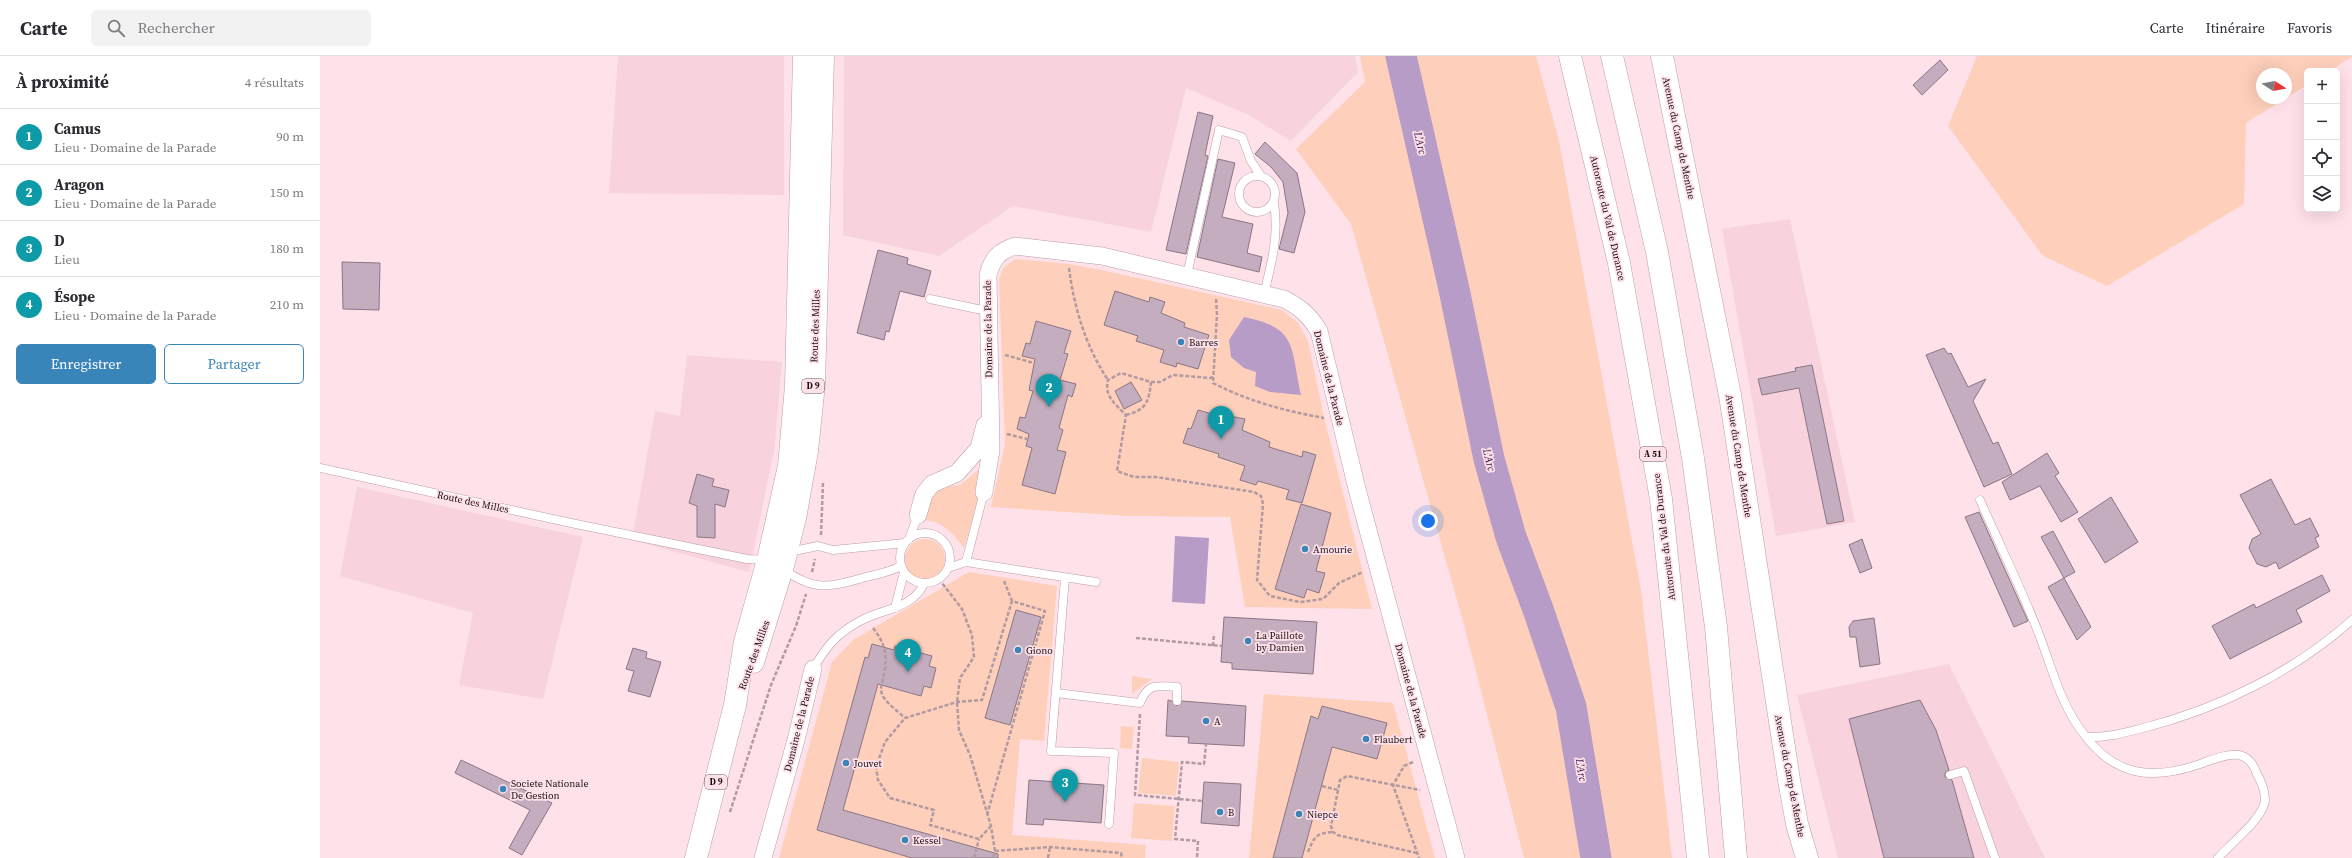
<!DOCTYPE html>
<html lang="fr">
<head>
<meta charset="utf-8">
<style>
	body { margin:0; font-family:"Source Serif 4",serif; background:#f2f2f3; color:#2b2b33 }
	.controls { position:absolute; right:12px; top:12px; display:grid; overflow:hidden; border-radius:6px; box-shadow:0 4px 16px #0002 }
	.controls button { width:36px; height:36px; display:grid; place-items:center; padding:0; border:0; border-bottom:1px solid #e1e1e2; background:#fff; color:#2b2b33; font:20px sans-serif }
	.compass { position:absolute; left:1936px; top:12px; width:36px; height:36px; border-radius:50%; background:#fff; box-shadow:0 4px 16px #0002; rotate:101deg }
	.you { position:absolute; left:1108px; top:465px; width:14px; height:14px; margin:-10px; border:3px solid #fff; border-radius:50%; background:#1a73e8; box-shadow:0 0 0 6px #1a73e833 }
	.badge { display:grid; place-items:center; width:26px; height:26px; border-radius:50%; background:#3984b8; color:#fff; font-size:13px; font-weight:700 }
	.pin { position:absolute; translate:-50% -33px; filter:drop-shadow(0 1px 2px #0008) }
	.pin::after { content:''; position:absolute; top:21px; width:14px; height:12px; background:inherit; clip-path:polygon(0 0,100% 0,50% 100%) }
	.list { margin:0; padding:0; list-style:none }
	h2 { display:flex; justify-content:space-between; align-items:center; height:52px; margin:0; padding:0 16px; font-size:17px }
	h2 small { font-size:13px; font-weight:400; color:#7c7c81 }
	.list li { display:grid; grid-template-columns:26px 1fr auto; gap:12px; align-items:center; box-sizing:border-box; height:56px; padding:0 16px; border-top:1px solid #e1e1e2 }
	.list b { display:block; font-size:15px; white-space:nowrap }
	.list p { margin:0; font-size:13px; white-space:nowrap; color:#7c7c81 }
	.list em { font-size:13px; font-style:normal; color:#7c7c81 }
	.actions { display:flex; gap:8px; padding:12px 16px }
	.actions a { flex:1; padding:9px 0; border:1px solid #3984b8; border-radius:6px; text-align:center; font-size:14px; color:#3984b8 }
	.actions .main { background:#3984b8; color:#fff }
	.icon { flex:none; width:22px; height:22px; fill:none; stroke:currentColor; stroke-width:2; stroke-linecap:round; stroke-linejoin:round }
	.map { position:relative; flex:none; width:2032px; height:802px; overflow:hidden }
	header { display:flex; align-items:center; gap:24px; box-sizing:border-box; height:56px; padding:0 20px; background:#fff; border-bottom:1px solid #e1e1e2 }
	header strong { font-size:19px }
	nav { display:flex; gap:22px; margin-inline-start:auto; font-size:14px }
	.search { width:280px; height:36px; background:#f2f2f3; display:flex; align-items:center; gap:10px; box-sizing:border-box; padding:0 14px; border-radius:6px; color:#7c7c81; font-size:15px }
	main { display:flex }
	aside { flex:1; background:#fff }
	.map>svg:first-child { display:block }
	.built { fill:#f8d2dc }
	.green { fill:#fed0bb }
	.water { fill:#b79cc8 }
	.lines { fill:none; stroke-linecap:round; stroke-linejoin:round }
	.river { stroke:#b79cc8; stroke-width:31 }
	.building { fill:#c4adbe; stroke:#8b7685 }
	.lane-casing { stroke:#ba9ea6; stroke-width:9 }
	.street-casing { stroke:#ba9ea6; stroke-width:18 }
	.secondary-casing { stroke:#ba9ea6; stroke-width:23 }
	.primary-casing { stroke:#ba9ea6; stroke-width:23 }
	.highway-casing { stroke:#ba9ea6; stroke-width:23 }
	.path { stroke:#b19aa1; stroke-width:2.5; stroke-dasharray:4 2; stroke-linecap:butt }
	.lane { stroke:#fff; stroke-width:8 }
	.street { stroke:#fff; stroke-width:17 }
	.secondary { stroke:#fff; stroke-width:22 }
	.primary { stroke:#fff; stroke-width:22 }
	.highway { stroke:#fff; stroke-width:22 }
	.poi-dot { fill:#3984b8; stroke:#ffe1e9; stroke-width:1.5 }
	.labels { text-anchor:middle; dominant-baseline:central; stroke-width:3.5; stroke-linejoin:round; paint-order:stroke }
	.shield { fill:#ffe1e9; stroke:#5f4f53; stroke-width:1 }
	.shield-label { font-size:9px; font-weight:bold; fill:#1a1013 }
	.street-label { font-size:10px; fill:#1a1013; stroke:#ffe1e9 }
	.poi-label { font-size:10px; fill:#1a1013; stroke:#ffe1e9; text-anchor:start }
	.water-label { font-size:11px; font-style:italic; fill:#3d1a4f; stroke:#ffe1e9 }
</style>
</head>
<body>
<header>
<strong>Carte</strong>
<div class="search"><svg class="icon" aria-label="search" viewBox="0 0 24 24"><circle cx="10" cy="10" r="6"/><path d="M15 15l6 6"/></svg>Rechercher</div>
<nav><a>Carte</a><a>Itinéraire</a><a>Favoris</a></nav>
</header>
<main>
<aside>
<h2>À proximité<small>4 résultats</small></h2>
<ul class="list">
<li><span class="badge" style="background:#0f9aa8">1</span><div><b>Camus</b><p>Lieu · Domaine de la Parade</p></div><em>90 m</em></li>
<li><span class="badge" style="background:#0f9aa8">2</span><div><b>Aragon</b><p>Lieu · Domaine de la Parade</p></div><em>150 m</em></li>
<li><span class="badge" style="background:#0f9aa8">3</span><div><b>D</b><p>Lieu</p></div><em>180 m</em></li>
<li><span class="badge" style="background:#0f9aa8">4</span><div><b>Ésope</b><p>Lieu · Domaine de la Parade</p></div><em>210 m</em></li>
</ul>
<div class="actions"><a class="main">Enregistrer</a><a>Partager</a></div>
</aside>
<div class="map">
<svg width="2032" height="802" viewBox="0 0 2032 802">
	<rect width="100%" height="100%" fill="#ffe1e9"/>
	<path class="built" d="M298 0H464V139L289 137Z
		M524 0H1035L1038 16 971 85 929 59 866 32 831 176 693 150 619 200 523 179Z
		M1470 163 1535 466 1456 480 1402 173Z
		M367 299 462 306 454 395 429 516 312 484 335 355 360 360Z
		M37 431 263 481 223 643 139 629 153 557 20 520Z
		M1629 608 1725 802H1518L1477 639Z"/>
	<path class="green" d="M1040 0H1216L1239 85 1321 534 1352 802H1204L1144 569 1031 168 976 93 1045 26Z
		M1657 0H2032V1L2009 15H1987V29L1966 42V18H1942V42H1966L1926 67 1924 148 1787 230 1723 200 1628 70Z
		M695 203 749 208 781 214 962 254 978 267 988 285 1003 357 1052 553 925 551 910 461 808 460 671 451 685 388 679 223 683 212Z
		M658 414 665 419 644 492C632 477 624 466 604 464L614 436 624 431 640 429Z
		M585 503a20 20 0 1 1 40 0a20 20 0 1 1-40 0Z
		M649 516 737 530 724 685 700 683 692 779 826 789 825 802H459L512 606 533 584Z
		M812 620 832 623 812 638Z
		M944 638 1073 647 1115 802H929Z
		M801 670 814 671 812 693 800 692Z
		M822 702 859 706 856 740 818 737Z
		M814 747 855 750 852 785 811 782Z"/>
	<path class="water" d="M924 261C979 272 970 292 981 339L950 336 935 330 936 316 924 312 911 301 909 284Z
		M855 480 889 482 885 548 852 546Z"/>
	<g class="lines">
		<path class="river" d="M1081 0 1134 233 1169 403 1191 481 1219 556 1251 651 1276 802"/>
	</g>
	<path class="building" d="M1620 4 1628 14 1602 39 1593 29Z
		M878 56 893 60 885 99 888 100 866 198 846 194Z
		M945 86 977 117 985 156 974 197 959 193 968 157 963 126 951 111 935 98Z
		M898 103 915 107 902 161 933 168 927 197 942 201 939 216 877 201Z
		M558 194 588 202 587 208 611 215 604 241 580 235 569 276 566 275 564 284 537 277Z
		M22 206 60 207 59 254 23 253Z
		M795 235 829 246 830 241 845 246 841 257 865 267 864 271 889 279 878 313 857 307 856 311 840 306 844 294 816 285 818 280 784 269Z
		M716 265 751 275 744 297 748 298 740 324 756 328 752 341 748 339 739 372 743 374 737 394 746 396 735 438 702 429 712 392 706 390 709 378 697 373 700 361 705 362 713 335 709 334 715 303 702 300 706 287 710 288Z
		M1624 292 1628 298 1631 297 1648 331 1666 323 1653 345 1673 388 1678 386 1692 418 1664 431 1606 299Z
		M1492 309 1524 465 1507 468 1479 332 1442 339 1438 323 1476 315 1475 312Z
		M811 326 822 344 804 353 795 335Z
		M878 354 909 363 910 360 925 363 922 374 950 386 949 391 982 401 983 395 996 399 982 447 966 443 969 434 938 425 936 429 920 424 925 410 898 401 899 398 863 387 868 372 871 373Z
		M1727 397 1739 417 1735 420 1758 456 1741 466 1720 430 1690 444 1682 426Z
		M377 418 394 423 392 430 409 434 405 451 395 448V482L377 481V450L369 447Z
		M1951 423 1975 469 1990 462 1999 480 1995 482 1999 491 1959 513 1956 506 1946 511 1937 508 1929 492 1932 483 1941 478 1920 439Z
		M1791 441 1818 486 1785 507 1758 463Z
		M981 448 1011 457 996 515 1005 517 999 537 987 533 984 542 955 533Z
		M1659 456 1708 565 1694 571 1645 461Z
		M1733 475 1755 516 1744 522 1721 481Z
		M1542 483 1552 512 1540 517 1529 489Z
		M2002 519 2010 535 1976 554 1982 566 1910 603 1892 570 1934 548 1936 552Z
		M1744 522 1771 571 1757 584 1728 531Z
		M696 554 721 561 690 669 665 662Z
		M904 561 997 566 993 618 912 613V607L901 606Z
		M1554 562 1560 608 1540 611 1536 581H1530L1529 571 1533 565Z
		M552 588 574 594 575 590 612 600 609 610 616 612 611 632 604 630 601 640 558 628 523 754 678 798V802H592L497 774 545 601 548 602Z
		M313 592 327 596 326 602 341 606 330 641 308 635 314 615 306 613Z
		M848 644 852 645 857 650 862 645 926 650 924 690 868 687 869 681 846 680Z
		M1600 644 1616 674 1629 714 1625 717V721L1632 724 1654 802H1564L1529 663Z
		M1002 650 1067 667 1057 703 1012 691 982 802H953L991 660 998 663Z
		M141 704 232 747 202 799 189 792 210 754 135 717Z
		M709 724 784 729 781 767 724 763 723 769 706 768Z
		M884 726 921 728 919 770 881 767Z"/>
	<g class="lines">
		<g class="lane-casing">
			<path id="lane" d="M919 138a18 18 0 1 1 36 0a18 18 0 1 1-36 0Z
				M867 219 899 74 922 81 931 105 941 120
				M944 238C952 206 959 179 954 147
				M610 243 667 255
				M0 412 251 467 427 503 447 504
				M1660 444C1679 487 1700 530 1717 573 1732 611 1740 649 1766 681
				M580 502a25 25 0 1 1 50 0a25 25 0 1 1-50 0Z
				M589 483 598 459
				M469 496 498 490 513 494 585 487
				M646 506 776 526
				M628 512 646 506 664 436
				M464 514C496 536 509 531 546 521 558 518 570 516 581 510
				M745 522 731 695 794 697 789 768
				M575 552 584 516
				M493 613C506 591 516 578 540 565 563 552 591 554 604 528
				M736 637 820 647C828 626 838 630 857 631V645
				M1630 719 1644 715 1675 802
				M1898 802C1910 788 1944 762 1945 744 1945 735 1941 725 1937 718 1934 709 1929 701 1919 699 1906 697 1889 705 1877 709 1832 724 1796 720 1766 681 1786 682 1803 677 1823 672 1898 653 1974 616 2032 564"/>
		</g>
		<g class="street-casing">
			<path id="street" d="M664 436 671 394 668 219C672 203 679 195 695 190L782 200 964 243C980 251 989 259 999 275L1037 433 1136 802
				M598 459 604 438 612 428 637 417 659 392 665 369
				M443 802 476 684 493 613"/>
		</g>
		<g class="secondary-casing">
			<path id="secondary" d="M1342 0 1410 339 1469 724 1477 768 1487 802"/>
		</g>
		<g class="primary-casing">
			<path id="primary" d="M433 606 462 513 475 462 487 395 494 328 503 0
				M376 802 415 649 425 586 448 504 469 410 476 330 484 0"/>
		</g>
		<g class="highway-casing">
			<path id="highway" d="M1250 0 1299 207 1341 443 1378 802
				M1292 0 1337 196 1373 402 1396 571 1416 802"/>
		</g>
		<path class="path" d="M749 212C754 252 766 291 788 324
			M896 243 897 258 893 327C928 345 965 355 1004 362
			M685 299 714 307
			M893 321 890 322 853 319 840 326H831L801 317 788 324C784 340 795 348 806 359L797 415 814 421H836L934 436 941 440 943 448 937 524 950 540 980 546 1003 543 1019 527 1043 516
			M806 359C826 354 829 346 831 326
			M687 378 707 383
			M501 479 503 426
			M492 516 495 503
			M619 523 642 553 652 579 654 601 640 622 637 646 639 674 650 699 671 770 675 795 673 802
			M684 525 692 545
			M553 572C565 587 568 600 564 618 563 623 561 629 561 634 562 645 578 655 585 662
			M816 582 902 590
			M893 590 894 578
			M820 658 815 739 882 745
			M1093 706 1084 710 1073 729 1099 802
			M1002 730 1018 734
			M410 756 451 629 476 570 486 538
			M667 759 725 555 692 545 662 644 637 646 585 662 565 686 556 711 558 724 570 742 614 754 610 769 659 783 671 770
			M675 795 730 791 801 797 802 802
			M988 796C994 781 996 777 1013 776
			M1097 797 1017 779 1013 776 1011 770 1020 724 1027 720 1100 734
			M877 801 878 785 855 783 862 706 884 708 886 688
			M654 802 659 783
			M728 802 730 791"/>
		<use href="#lane" class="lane"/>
		<use href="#street" class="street"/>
		<use href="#secondary" class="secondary"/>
		<use href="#primary" class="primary"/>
		<use href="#highway" class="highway"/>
	</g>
	<g class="poi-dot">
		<circle cx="861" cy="286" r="4"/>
		<circle cx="985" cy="493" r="4"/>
		<circle cx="928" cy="585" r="4"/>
		<circle cx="698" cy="594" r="4"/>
		<circle cx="886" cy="665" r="4"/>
		<circle cx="1046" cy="683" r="4"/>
		<circle cx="526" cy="707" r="4"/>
		<circle cx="183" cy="733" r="4"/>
		<circle cx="900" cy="756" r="4"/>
		<circle cx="979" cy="758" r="4"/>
		<circle cx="585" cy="784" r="4"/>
	</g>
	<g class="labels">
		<g class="shield">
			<rect x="482" y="323" width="22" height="14" rx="3"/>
			<rect x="1320" y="391" width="26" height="14" rx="3"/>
			<rect x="385" y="719" width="22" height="14" rx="3"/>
		</g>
		<g class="shield-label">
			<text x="493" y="330">D 9</text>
			<text x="1333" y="398">A 51</text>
			<text x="396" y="726">D 9</text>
		</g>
		<g class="street-label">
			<text transform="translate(1359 82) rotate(78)">Avenue du Camp de Menthe</text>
			<text transform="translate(1288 162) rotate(77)">Autoroute du Val de Durance</text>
			<text transform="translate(495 270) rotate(-88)">Route des Milles</text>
			<text transform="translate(668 273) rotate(-91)">Domaine de la Parade</text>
			<text transform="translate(1009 322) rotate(76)">Domaine de la Parade</text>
			<text transform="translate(1419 400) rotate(81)">Avenue du Camp de Menthe</text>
			<text transform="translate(153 446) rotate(12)">Route des Milles</text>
			<text transform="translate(1344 481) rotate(-97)">Autoroute du Val de Durance</text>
			<text transform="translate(434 599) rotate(-70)">Route des Milles</text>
			<text transform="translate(1091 635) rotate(75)">Domaine de la Parade</text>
			<text transform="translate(479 668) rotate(-76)">Domaine de la Parade</text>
			<text transform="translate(1470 720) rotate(79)">Avenue du Camp de Menthe</text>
		</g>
		<g class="poi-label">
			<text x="869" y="286">Barres</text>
			<text x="993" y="493">Amourie</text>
			<text x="936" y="579">La Paillote<tspan x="936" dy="12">by Damien</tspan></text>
			<text x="706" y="594">Giono</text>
			<text x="894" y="665">A</text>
			<text x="1054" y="683">Flaubert</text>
			<text x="534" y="707">Jouvet</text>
			<text x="191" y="727">Societe Nationale<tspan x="191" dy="12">De Gestion</tspan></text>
			<text x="908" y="756">B</text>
			<text x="987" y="758">Niepce</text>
			<text x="593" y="784">Kessel</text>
		</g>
		<g class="water-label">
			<text transform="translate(1100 87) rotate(77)">L'Arc</text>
			<text transform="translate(1169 404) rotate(76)">L'Arc</text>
			<text transform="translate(1261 714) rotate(81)">L'Arc</text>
		</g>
	</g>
</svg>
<div class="controls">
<button>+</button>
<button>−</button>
<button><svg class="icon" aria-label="locate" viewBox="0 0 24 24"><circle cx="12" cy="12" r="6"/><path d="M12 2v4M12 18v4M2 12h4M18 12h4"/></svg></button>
<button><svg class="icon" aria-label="layers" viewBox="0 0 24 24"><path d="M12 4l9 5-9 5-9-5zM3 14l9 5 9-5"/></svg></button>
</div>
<svg class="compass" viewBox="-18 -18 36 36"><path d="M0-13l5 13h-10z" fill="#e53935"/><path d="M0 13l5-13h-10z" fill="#7c7c81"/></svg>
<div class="you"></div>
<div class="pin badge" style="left:901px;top:383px;background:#0f9aa8">1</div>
<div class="pin badge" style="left:729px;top:351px;background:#0f9aa8">2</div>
<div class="pin badge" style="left:745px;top:746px;background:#0f9aa8">3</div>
<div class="pin badge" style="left:588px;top:616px;background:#0f9aa8">4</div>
</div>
</main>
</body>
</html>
